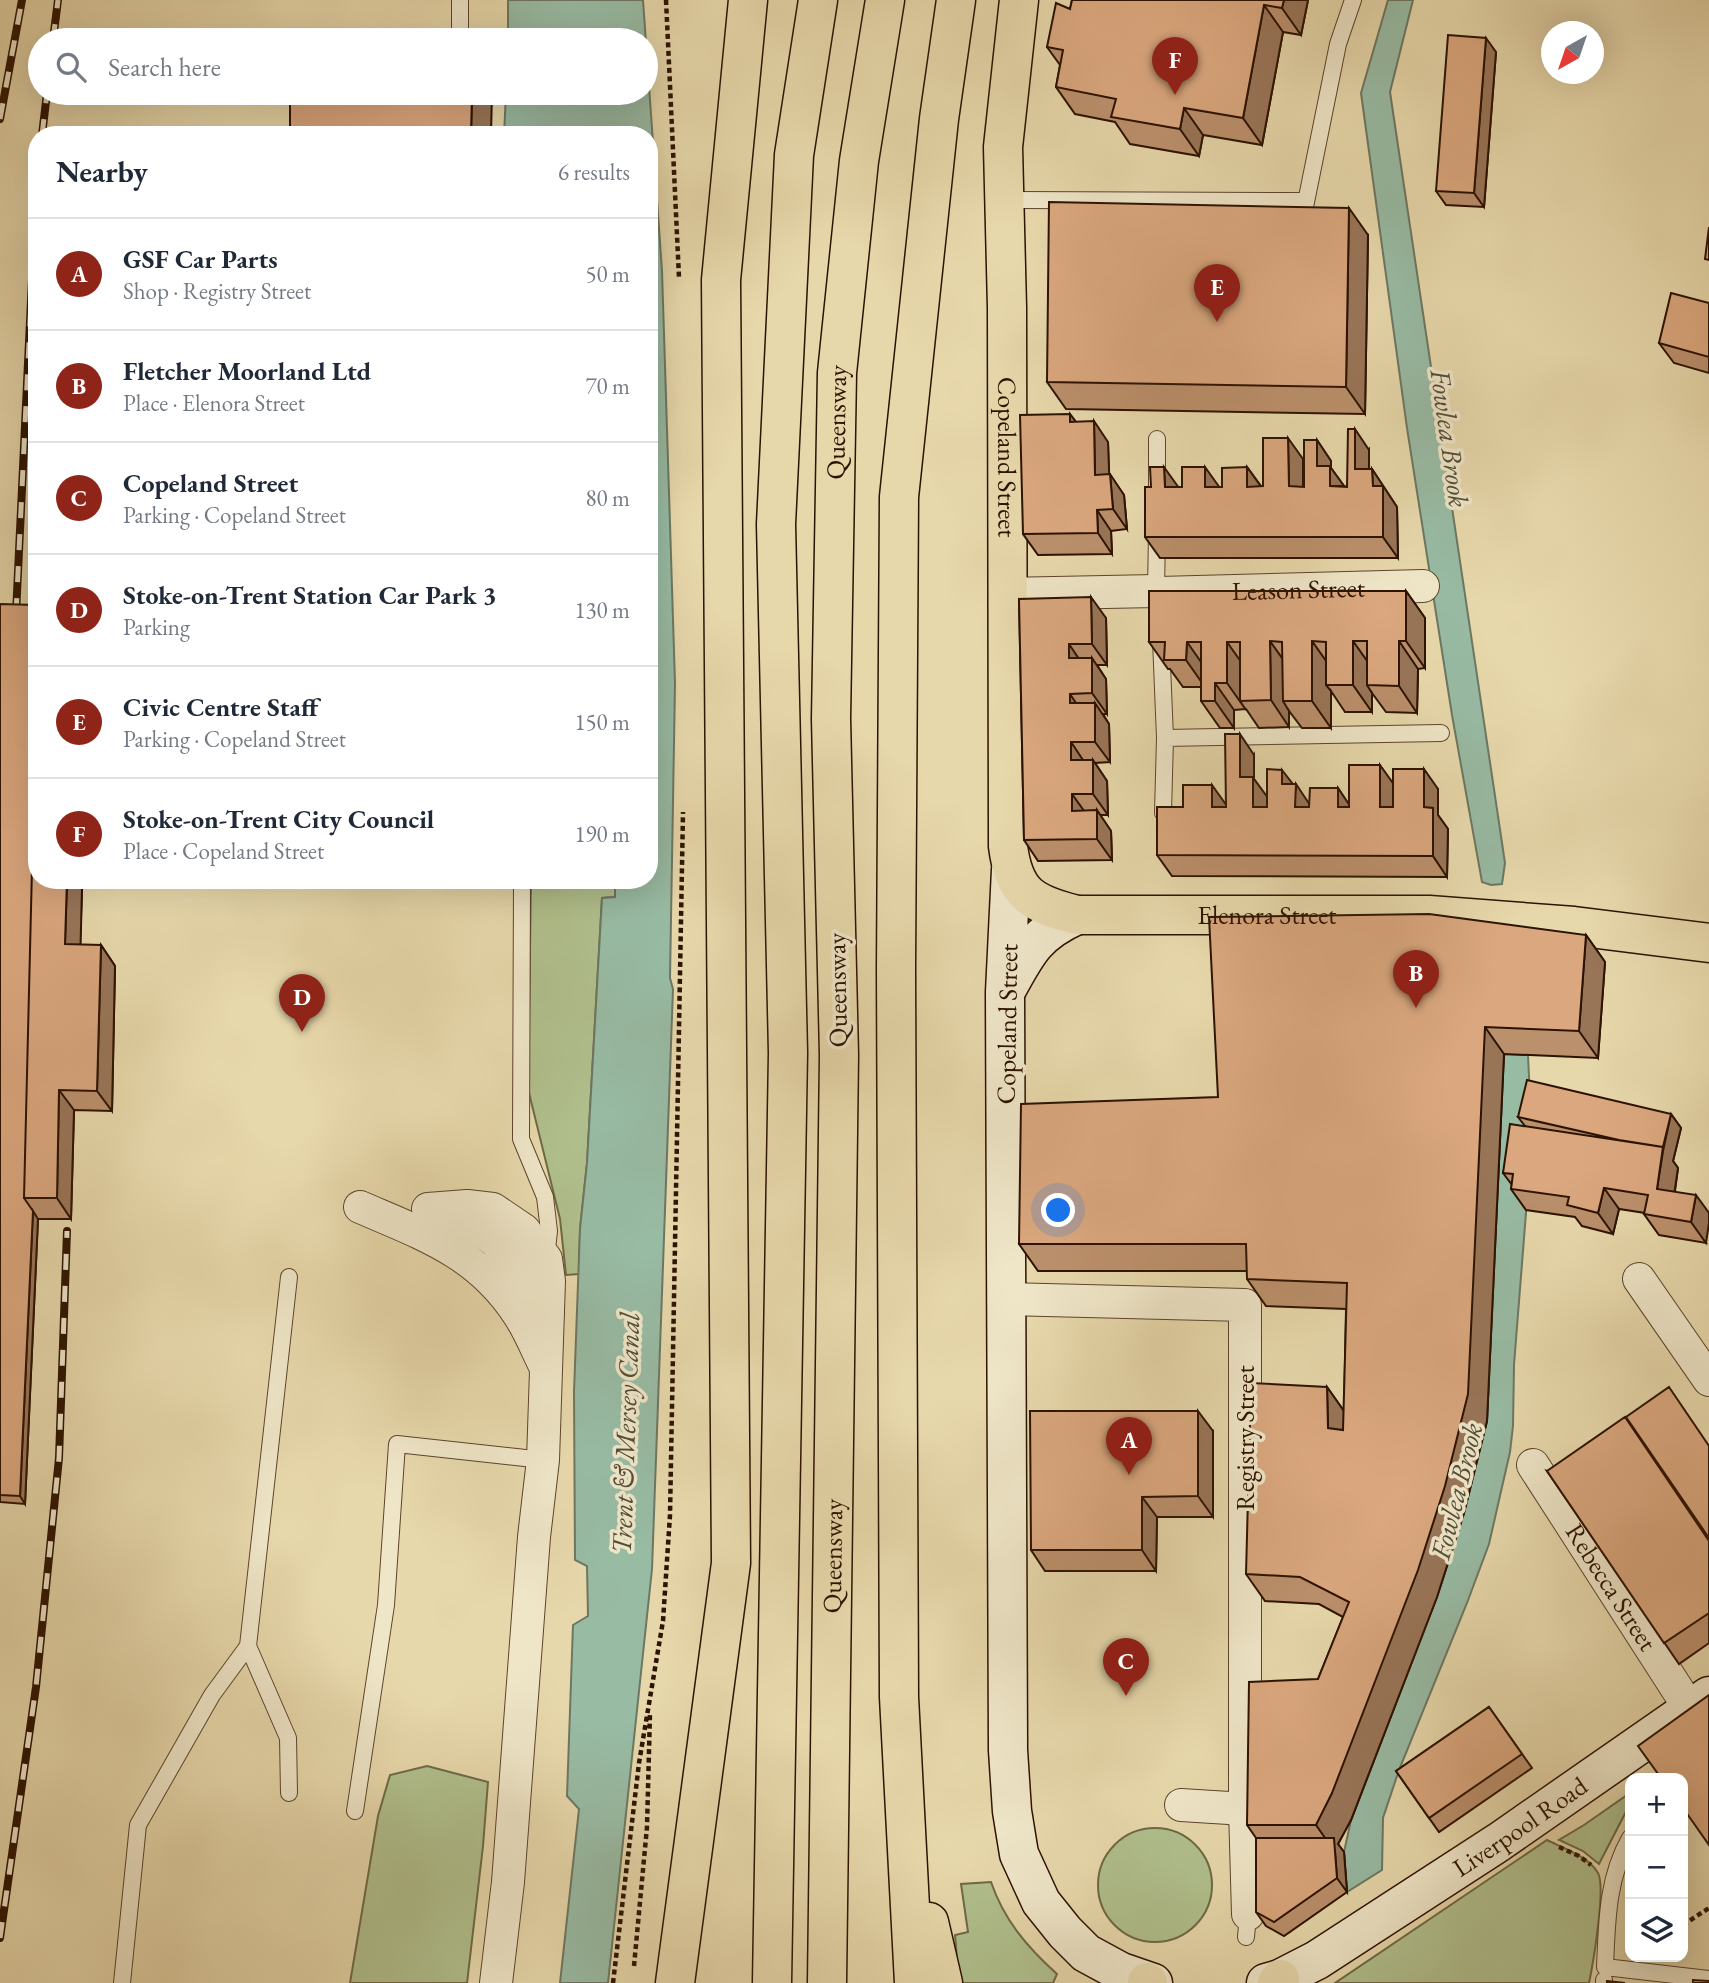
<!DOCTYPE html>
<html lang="en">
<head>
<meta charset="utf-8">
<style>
	body { margin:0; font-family:"EB Garamond",serif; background:#f6f6f7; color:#1f2937 }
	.controls { position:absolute; right:21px; bottom:21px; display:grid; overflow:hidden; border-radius:14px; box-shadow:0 7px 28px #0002 }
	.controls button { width:63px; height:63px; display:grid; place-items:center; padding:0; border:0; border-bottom:2px solid #e0e1e3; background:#fff; color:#1f2937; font:35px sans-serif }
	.compass { position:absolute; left:1541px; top:21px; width:63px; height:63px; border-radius:50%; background:#fff; box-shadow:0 7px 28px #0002; rotate:220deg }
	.you { position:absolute; left:1059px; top:1211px; width:24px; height:24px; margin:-18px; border:5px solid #fff; border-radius:50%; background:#1a73e8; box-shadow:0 0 0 10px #1a73e833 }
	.badge { display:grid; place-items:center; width:46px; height:46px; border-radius:50%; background:#8f2418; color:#fff; font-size:23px; font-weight:700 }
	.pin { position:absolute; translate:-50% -58px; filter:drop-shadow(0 2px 4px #0008) }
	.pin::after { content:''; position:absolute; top:37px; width:24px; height:21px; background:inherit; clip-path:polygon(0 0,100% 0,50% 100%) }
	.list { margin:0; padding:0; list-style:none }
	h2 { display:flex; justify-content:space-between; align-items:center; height:91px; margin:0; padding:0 28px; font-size:30px }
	h2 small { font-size:23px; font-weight:400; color:#747a83 }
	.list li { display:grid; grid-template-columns:46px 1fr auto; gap:21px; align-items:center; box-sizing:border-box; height:112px; padding:0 28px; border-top:2px solid #e0e1e3 }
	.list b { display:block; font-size:26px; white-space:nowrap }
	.list p { margin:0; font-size:23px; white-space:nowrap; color:#747a83 }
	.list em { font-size:23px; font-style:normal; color:#747a83 }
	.icon { flex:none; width:38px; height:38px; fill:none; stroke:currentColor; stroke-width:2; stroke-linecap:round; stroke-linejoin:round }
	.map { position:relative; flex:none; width:1709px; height:1983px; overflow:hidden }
	.search { position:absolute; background:#fff; box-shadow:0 7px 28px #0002; left:28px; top:28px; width:630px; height:77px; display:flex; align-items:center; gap:18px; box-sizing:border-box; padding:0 24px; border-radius:38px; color:#747a83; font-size:26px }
	.panel { position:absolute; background:#fff; box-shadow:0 7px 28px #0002; left:28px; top:126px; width:630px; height:763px; border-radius:28px }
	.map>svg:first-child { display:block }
	.green { fill:#b0c08d; stroke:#6e6946; stroke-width:2 }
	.water { fill:#98bba4; stroke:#6d7762; stroke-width:2 }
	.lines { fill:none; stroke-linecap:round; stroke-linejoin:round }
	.lane-casing { stroke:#5b442b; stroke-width:18 }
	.street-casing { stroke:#5b442b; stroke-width:34 }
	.secondary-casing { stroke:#2c1200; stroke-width:41 }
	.primary-casing { stroke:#2c1200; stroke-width:41 }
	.highway-casing { stroke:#2c1200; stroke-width:41 }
	.path { stroke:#2c1200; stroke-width:4.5; stroke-dasharray:5 3.5; stroke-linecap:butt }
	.lane { stroke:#efe6c8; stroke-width:16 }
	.street { stroke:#efe6c8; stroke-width:32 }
	.secondary { stroke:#efe6c8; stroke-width:38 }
	.primary { stroke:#e7d8ab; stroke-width:38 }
	.highway { stroke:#e7d8ab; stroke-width:38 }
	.rail-casing { stroke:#2c1200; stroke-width:8 }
	.rail { stroke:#efe6c8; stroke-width:5; stroke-dasharray:16; stroke-linecap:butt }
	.wall { fill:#bb906c; stroke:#2c1200; stroke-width:2 }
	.shaded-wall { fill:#997558; stroke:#2c1200; stroke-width:2 }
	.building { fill:#daa77e; stroke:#2c1200; stroke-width:2 }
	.labels { text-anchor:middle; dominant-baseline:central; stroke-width:7; stroke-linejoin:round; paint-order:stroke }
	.street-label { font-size:26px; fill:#2c1200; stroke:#efe6c8 }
	.water-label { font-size:28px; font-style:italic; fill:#524d39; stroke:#efe6c8 }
</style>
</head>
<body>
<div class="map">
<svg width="1709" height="1983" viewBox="0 0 1709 1983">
	<rect width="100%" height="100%" fill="#e7d8ab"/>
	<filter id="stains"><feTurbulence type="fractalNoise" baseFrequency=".00286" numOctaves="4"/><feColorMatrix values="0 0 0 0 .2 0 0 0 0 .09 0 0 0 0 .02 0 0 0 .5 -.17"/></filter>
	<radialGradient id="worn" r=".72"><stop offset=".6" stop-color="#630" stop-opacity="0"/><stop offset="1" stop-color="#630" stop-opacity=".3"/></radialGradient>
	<path class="green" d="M531 880H615V897L602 898 587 1163 580 1229 579 1274 566 1275 560 1219 528 1089Z
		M427 1766 488 1782 483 1846 467 1983H350L378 1816 390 1775Z
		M1630 1793V1804L1599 1864 1583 1851 1559 1840 1584 1825Z
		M1098 1885a57 57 0 1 1 114 0a57 57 0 1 1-114 0Z
		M1547 1840C1563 1848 1589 1857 1598 1873 1606 1887 1593 1964 1589 1983H1335Z
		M991 1882C1004 1920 1027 1947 1057 1974L1053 1983H959L955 1935 968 1932 961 1884Z"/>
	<path class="water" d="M508 0H643L662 271 675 683 670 978 673 989 652 1569 608 1983H560L579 1809 567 1796 573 1625 588 1616 587 1566 575 1560 574 1392 580 1229 587 1163 602 898 615 897V880H649V135H504L506 93H646V40H508Z
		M1388 0H1413L1390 92 1505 863 1502 884 1491 885 1482 882 1452 715 1407 428 1361 93Z
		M1504 1054 1528 1055 1530 1098 1527 1200 1514 1365 1513 1426 1510 1452 1489 1544 1467 1603 1399 1770 1383 1818 1382 1870 1347 1892 1344 1852 1351 1820 1437 1597 1464 1513Z"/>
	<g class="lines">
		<g class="lane-casing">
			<path id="lane" d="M460 0V40
				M1004 200 1305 201
				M1304 212 1338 44 1353 0
				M1157 486V439
				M1156 591 1157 533
				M1161 640 1165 738 1163 813
				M1165 738 1441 733
				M522 880 521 1139 545 1197 549 1231 546 1258
				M289 1793 288 1738 248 1646 289 1277
				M355 1811 386 1605 397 1444 543 1460
				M1630 1838C1607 1878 1607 1922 1605 1967L1709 1979
				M1246 1937 1248 1914
				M122 1983 138 1825 212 1695 248 1646
				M1604 1983V1980"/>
		</g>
		<g class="street-casing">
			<g id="street">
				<path id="s1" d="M1007 594 1156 591 1159 593 1423 586"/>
				<path d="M360 1207C425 1235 479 1253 519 1315 529 1330 536 1348 544 1364"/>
				<path d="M428 1209 467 1206 493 1209 524 1230 546 1259 549 1281 543 1460 534 1537 508 1882 496 1983"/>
				<path d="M440 1213 465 1221 494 1240 532 1281 548 1311"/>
				<path d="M1639 1279 1709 1380"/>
				<path d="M1007 1299 1245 1305V1809L1248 1914"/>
				<path id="s2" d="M1533 1465 1690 1709"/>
				<path d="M1181 1805 1245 1809"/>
			</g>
		</g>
		<g class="secondary-casing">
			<g id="secondary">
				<path d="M1011 870 1005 992 1008 1750 1012 1811 1019 1854 1041 1902 1065 1932 1086 1953 1121 1972 1153 1983"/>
				<path d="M1008 987C1028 950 1037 933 1077 915"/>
				<path id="s3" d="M1266 1983 1280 1979 1317 1960 1499 1842 1709 1696"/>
			</g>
		</g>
		<g class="primary-casing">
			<g id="primary">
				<path id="s4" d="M1019 0 1003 147 1007 308 1008 846C1014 894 1032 904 1077 915H1429L1574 926 1709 943"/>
				<path d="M1147 1982 1148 1983"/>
				<path d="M1277 1983 1280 1979"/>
			</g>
		</g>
		<g class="highway-casing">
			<g id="highway">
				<path d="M929 1922 943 1983"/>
				<path d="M675 1983 731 1563 721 280 748 0"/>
				<path d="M772 1983 788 1053 776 524 794 155 818 0"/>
				<path id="s5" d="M827 1983 839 1055 831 719 837 373 859 161 885 0"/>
				<path d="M914 1983 899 1697 896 969 899 497 939 119 956 0"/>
			</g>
		</g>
		<path class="path" d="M666 0 679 278
			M580 880V885
			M1559 1847 1579 1856 1591 1865
			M1683 1925 1709 1908
			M634 1966 647 1827 650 1713
			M613 1983 639 1763 663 1621 670 1515 683 812"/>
		<use href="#lane" class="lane"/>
		<use href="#street" class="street"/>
		<use href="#secondary" class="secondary"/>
		<use href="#primary" class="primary"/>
		<use href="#highway" class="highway"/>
		<g class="rail-casing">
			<path id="rail" d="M53 40 58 0
				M0 119 22 0
				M42 135 47 93
				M16 614 37 175
				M0 1938 36 1687 59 1458 67 1231"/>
		</g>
		<use href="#rail" class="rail"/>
	</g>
	<path class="wall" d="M1072 0H1308L1301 35 1283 32 1262 145 1203 135 1199 156 1130 144 1115 122 1075 114 1056 87 1060 65 1047 47 1070 9Z
		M1496 52 1484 207 1446 205 1436 191Z
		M1368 235 1365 414 1066 409 1047 382Z
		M1709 303V373L1674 363 1659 343Z
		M1070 414 1076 422 1108 442 1109 474 1124 495 1127 529 1111 531 1112 554 1038 555 1023 534Z
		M1317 440 1331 461V468L1344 486 1347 487 1369 450V469H1372L1397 507 1398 558H1160L1145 537 1151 487H1222L1247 467 1261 486H1263L1303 459 1304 487Z
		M1406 591 1425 618V668L1418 669 1417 713 1386 712 1372 693V712H1345L1331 691V728H1302L1289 711V727L1259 728 1246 709 1234 710V728H1220L1201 701V687H1183L1170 669H1168L1149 642Z
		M1019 599 1106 618 1107 665H1097L1106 679 1107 714H1103L1109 724 1110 762 1095 763 1107 781 1108 815H1100L1111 831 1112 860 1038 861 1024 840Z
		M0 604 37 880H76L82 889 80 945H101L115 966 112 1111 74 1110 71 1219H38L25 1504 0 1502Z
		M1254 755V779L1267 797 1293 784 1309 804 1338 788 1349 805 1393 783 1438 789V815L1448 829 1447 877 1172 876 1157 855 1226 805Z
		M1586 935 1605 962 1598 1058 1504 1054 1487 1421 1464 1513 1437 1597 1351 1820 1338 1844 1344 1852 1347 1892 1284 1936 1266 1926 1256 1912V1838L1247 1825 1318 1679 1343 1617 1319 1604 1265 1601 1246 1574 1327 1387 1344 1411 1346 1309 1266 1306 1247 1279V1271H1038L1019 1244 1218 1097Z
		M1671 1114 1681 1128 1673 1161 1678 1168 1675 1191 1706 1243 1659 1235 1644 1214 1645 1213 1619 1209 1613 1234 1582 1226 1575 1217 1526 1210 1511 1189 1512 1185 1503 1173 1525 1126 1518 1117Z
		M1213 1431V1517H1157L1156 1571H1045L1031 1550Z
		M1547 1471 1709 1540V1643L1679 1664Z
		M1489 1707 1532 1768 1439 1832 1396 1771Z"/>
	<path class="shaded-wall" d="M1284 0H1308L1301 35 1282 8Z
		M1264 5 1283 32 1262 145 1243 118Z
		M1486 38 1496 52 1484 207 1474 193Z
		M472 93H492L491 135H471Z
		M1184 108 1203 135 1199 156 1180 129Z
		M1349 208 1368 235 1365 414 1346 387Z
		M1070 414 1085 434 1070 422Z
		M1094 421 1108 442 1110 496 1095 475Z
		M1355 429 1369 450V490L1355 469Z
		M1288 438 1303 459V507L1289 486Z
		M1317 440 1331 461V468L1344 486H1330L1317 466Z
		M1164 467 1179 488 1165 487Z
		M1205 467 1220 488 1205 487Z
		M1247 467 1262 488 1247 487Z
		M1372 469 1397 507 1398 558 1383 537 1373 486Z
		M1110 474 1124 495 1127 529 1113 509Z
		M1097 510 1111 531 1112 554 1098 533Z
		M1406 591 1425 618V668L1406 641Z
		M1091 597 1106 618 1107 665 1092 644Z
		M1270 641 1289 668 1283 701 1289 711V727L1271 700Z
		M1312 641 1331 668 1326 685 1331 691V728L1312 701Z
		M1353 641 1372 668 1367 685 1372 693V712L1353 685Z
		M1399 641 1418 669 1417 713 1399 686Z
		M1187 642 1206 669 1205 687 1186 660Z
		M1227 642 1246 669 1240 701 1246 710 1227 683Z
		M1069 644 1083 665 1069 658Z
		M1092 658 1106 679 1107 714 1092 693Z
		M1215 683 1234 710V728L1215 701Z
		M1070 694 1084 715 1070 703Z
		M1095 703 1109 724 1110 762 1095 742Z
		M1240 734 1254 755V779L1268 798V828L1253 807 1240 777Z
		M1071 742 1085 763 1071 760Z
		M1093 760 1107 781 1108 815 1093 794Z
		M1380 765 1395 786V828L1380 807Z
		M1424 769 1438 789V815L1448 829 1447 877 1433 856 1424 807Z
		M1282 770 1296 788V784L1310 805V828L1295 807 1282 784Z
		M1212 785 1227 806V828L1212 807Z
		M1338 788 1352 809 1338 807Z
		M1072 794 1087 815 1072 811Z
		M1097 810 1111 831 1112 860 1097 839Z
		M67 880H76L82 889 80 965 65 944Z
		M1586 935 1605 962 1598 1058 1579 1031Z
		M101 945 115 966 112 1111 97 1091Z
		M1485 1027 1504 1054 1487 1421 1464 1513 1437 1597 1351 1820 1338 1844 1344 1852 1347 1892 1337 1878 1335 1852 1316 1825Z
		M59 1090 74 1110 71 1219 57 1198Z
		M1671 1114 1681 1128 1673 1161 1678 1168 1672 1209 1657 1189 1663 1151Z
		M1604 1188 1619 1209 1613 1234 1598 1213Z
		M1696 1195 1709 1213V1223L1706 1243 1691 1222Z
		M33 1211 38 1219 25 1504 20 1496Z
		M1327 1387 1346 1414 1347 1455 1328 1428Z
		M1198 1411 1213 1431V1517L1198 1496Z
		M1142 1497 1157 1517 1156 1571 1142 1550Z"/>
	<path class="building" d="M1072 0H1284L1282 8 1264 5 1243 118 1184 108 1180 129 1111 117 1116 99 1056 87 1063 50 1047 47 1056 3 1070 9Z
		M1448 35 1486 38 1474 193 1436 191Z
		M290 93H472L471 135H290Z
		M1049 202 1349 208 1346 387 1047 382Z
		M1709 227V260L1705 259Z
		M1671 293 1709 303V357L1659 343Z
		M1070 414V422L1094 421 1095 475 1110 474 1113 509 1097 510 1098 533 1023 534 1020 415Z
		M1348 429H1355V469H1372L1373 486H1383V537H1145V487H1151L1150 467H1164L1165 487H1182V467H1205V487H1222V468L1247 467V487L1263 486V438H1288L1289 486 1304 487V440H1317V466H1330V486L1347 487Z
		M1149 591H1406V641H1399V686L1367 685V641H1353V685H1326V642L1312 641V701H1283L1282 642 1270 641 1271 700 1240 701V642H1227V683H1215V701H1201V642H1187L1186 660H1164L1165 642H1149Z
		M1091 597 1092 644H1069V658H1092V693L1070 694V703H1095V742H1071V760H1093V794H1072V811L1097 810V839L1024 840 1019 599Z
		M0 604 37 605V868H32L24 1198 33 1211 20 1496 0 1495Z
		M1225 734H1240V777H1253V807H1267V769L1282 770V784H1296L1295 807H1309L1310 788H1338V807H1349V765H1380V807H1393V769H1424V807L1433 808V856L1157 855V807H1183V785H1212V807H1226Z
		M32 868H37V880H67L65 944 101 945 97 1091 59 1090 57 1198H24Z
		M1429 914 1586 935 1579 1031 1485 1027 1468 1394 1445 1486 1418 1570 1332 1793 1316 1825H1247L1249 1682 1318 1679 1349 1602 1300 1577 1246 1574 1251 1383 1327 1387 1328 1428 1343 1430 1347 1283 1247 1279 1246 1244H1019L1021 1104 1218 1097 1209 917Z
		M1527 1080 1671 1114 1663 1147 1619 1140 1518 1117Z
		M1510 1124 1663 1147 1657 1189 1696 1195 1691 1222 1644 1214 1648 1195 1604 1188 1598 1213 1567 1205 1569 1197 1511 1189 1513 1174 1503 1173Z
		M1669 1387 1709 1446V1538L1626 1417Z
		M1030 1411H1198V1496L1142 1497V1550H1031Z
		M1625 1417 1709 1541V1613L1664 1643 1547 1471Z
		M1709 1695V1845L1683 1808V1778H1661L1638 1746Z
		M1489 1707 1522 1754 1429 1818 1396 1771Z
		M1256 1838H1334L1337 1878 1274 1922 1256 1912Z
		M1693 1980 1709 1981V1983H1693Z
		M1607 1981 1625 1983H1607Z"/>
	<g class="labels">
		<g class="street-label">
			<text stroke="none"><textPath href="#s5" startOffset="1561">Queensway</textPath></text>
			<text stroke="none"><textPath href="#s4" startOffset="458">Copeland Street</textPath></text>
			<text stroke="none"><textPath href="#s1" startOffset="292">Leason Street</textPath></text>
			<text stroke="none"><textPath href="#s4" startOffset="1144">Elenora Street</textPath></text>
			<text transform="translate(837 990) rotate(-91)">Queensway</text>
			<text transform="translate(1007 1024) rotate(-89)">Copeland Street</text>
			<text transform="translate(1245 1438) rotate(-90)">Registry Street</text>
			<text stroke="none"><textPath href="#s5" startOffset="427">Queensway</textPath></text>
			<text stroke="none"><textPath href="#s2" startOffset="145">Rebecca Street</textPath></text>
			<text stroke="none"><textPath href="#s3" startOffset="299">Liverpool Road</textPath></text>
		</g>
		<g class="water-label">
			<text transform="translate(1450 438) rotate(82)">Fowlea Brook</text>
			<text transform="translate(625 1433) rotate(-88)">Trent &amp; Mersey Canal</text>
			<text transform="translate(1456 1491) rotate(-76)">Fowlea Brook</text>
		</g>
	</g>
	<rect width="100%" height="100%" filter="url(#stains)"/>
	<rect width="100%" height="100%" fill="url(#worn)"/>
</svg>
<div class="controls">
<button>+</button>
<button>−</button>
<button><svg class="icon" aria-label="layers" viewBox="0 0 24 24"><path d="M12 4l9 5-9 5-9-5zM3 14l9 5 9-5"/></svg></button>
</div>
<svg class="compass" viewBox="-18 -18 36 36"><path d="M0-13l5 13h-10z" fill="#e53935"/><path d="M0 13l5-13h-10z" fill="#747a83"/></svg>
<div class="you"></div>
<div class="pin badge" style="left:1129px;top:1475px">A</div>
<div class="pin badge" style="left:1416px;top:1008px">B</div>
<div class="pin badge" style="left:1126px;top:1696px">C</div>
<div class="pin badge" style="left:302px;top:1032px">D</div>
<div class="pin badge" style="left:1217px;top:322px">E</div>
<div class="pin badge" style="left:1175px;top:95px">F</div>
<div class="search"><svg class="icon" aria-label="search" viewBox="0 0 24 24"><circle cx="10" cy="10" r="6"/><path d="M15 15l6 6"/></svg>Search here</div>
<section class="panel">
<h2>Nearby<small>6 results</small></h2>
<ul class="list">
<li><span class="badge">A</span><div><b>GSF Car Parts</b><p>Shop · Registry Street</p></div><em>50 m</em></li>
<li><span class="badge">B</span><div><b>Fletcher Moorland Ltd</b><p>Place · Elenora Street</p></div><em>70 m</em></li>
<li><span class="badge">C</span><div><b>Copeland Street</b><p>Parking · Copeland Street</p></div><em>80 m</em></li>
<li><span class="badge">D</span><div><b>Stoke-on-Trent Station Car Park 3</b><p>Parking</p></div><em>130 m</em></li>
<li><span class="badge">E</span><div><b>Civic Centre Staff</b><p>Parking · Copeland Street</p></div><em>150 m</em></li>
<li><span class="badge">F</span><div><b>Stoke-on-Trent City Council</b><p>Place · Copeland Street</p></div><em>190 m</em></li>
</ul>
</section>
</div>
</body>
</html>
